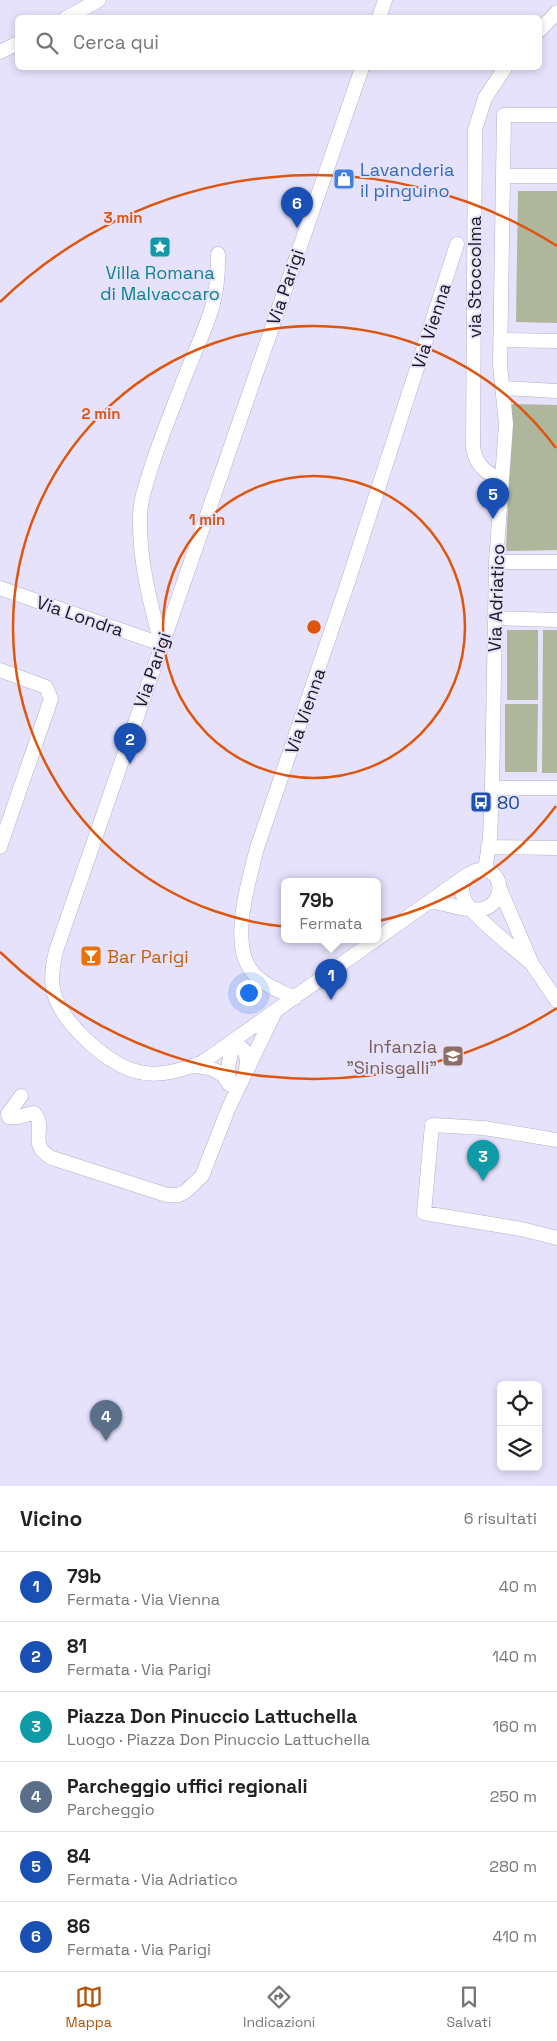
<!DOCTYPE html>
<html lang="it">
<head>
<meta charset="utf-8">
<style>
	body { margin:0; font-family:"Space Grotesk",sans-serif; background:#f6f6f6; color:#222 }
	.controls { position:absolute; right:15px; bottom:15px; display:grid; overflow:hidden; border-radius:8px; box-shadow:0 2px 8px #0003 }
	.controls button { width:45px; height:45px; display:grid; place-items:center; padding:0; border:0; border-bottom:1px solid #e0e0e0; background:#fff; color:#222; font:25px sans-serif }
	.you { position:absolute; left:248px; top:992px; width:18px; height:18px; margin:-12px; border:4px solid #fff; border-radius:50%; background:#1a73e8; box-shadow:0 0 0 8px #1a73e833 }
	.badge { display:grid; place-items:center; width:32px; height:32px; border-radius:50%; background:#b45309; color:#fff; font-size:16px; font-weight:700 }
	.pin { position:absolute; translate:-50% -41px; filter:drop-shadow(0 1px 2px #0008) }
	.pin::after { content:''; position:absolute; top:26px; width:18px; height:15px; background:inherit; clip-path:polygon(0 0,100% 0,50% 100%) }
	.popup { position:absolute; left:281px; top:878px; width:100px; height:65px; box-sizing:border-box; display:grid; place-content:center; border-radius:8px; background:#fff; filter:drop-shadow(0 1px 4px #0005); font-size:16px; white-space:nowrap; color:#767676 }
	.popup b { font-size:19px; color:#222 }
	.popup::after { content:''; position:absolute; left:50%; top:100%; margin-left:-10px; border:10px solid transparent; border-top-color:#fff }
	.list { margin:0; padding:0; list-style:none }
	h2 { display:flex; justify-content:space-between; align-items:center; height:65px; margin:0; padding:0 20px; font-size:21px }
	h2 small { font-size:16px; font-weight:400; color:#767676 }
	.list li { display:grid; grid-template-columns:32px 1fr auto; gap:15px; align-items:center; box-sizing:border-box; height:70px; padding:0 20px; border-top:1px solid #e0e0e0 }
	.list b { display:block; font-size:19px; white-space:nowrap }
	.list p { margin:0; font-size:16px; white-space:nowrap; color:#767676 }
	.list em { font-size:16px; font-style:normal; color:#767676 }
	.icon { flex:none; width:28px; height:28px; fill:none; stroke:currentColor; stroke-width:2; stroke-linecap:round; stroke-linejoin:round }
	.map { position:relative; flex:none; width:557px; height:1486px; overflow:hidden }
	.search { position:absolute; background:#fff; box-shadow:0 2px 8px #0003; left:15px; right:15px; top:15px; height:55px; display:flex; align-items:center; gap:12px; box-sizing:border-box; padding:0 18px; border-radius:8px; color:#767676; font-size:19px }
	.sheet { height:485px; background:#fff }
	nav { display:flex; justify-content:space-around; align-items:center; box-sizing:border-box; height:70px; border-top:1px solid #e0e0e0; background:#fff; font-size:14px; color:#767676 }
	nav a { display:grid; justify-items:center; gap:2px }
	nav .on { color:#b45309 }
	.map>svg:first-child { display:block }
	.green { fill:#aeb69c }
	.lines { fill:none; stroke-linecap:round; stroke-linejoin:round }
	.street-casing { stroke:#b5b0c8; stroke-width:15 }
	.street { stroke:#fff; stroke-width:14 }
	.ring { fill:none; stroke:#de560d; stroke-width:2.5 }
	.labels { text-anchor:middle; dominant-baseline:central; stroke-width:4; stroke-linejoin:round; paint-order:stroke }
	.shop-label { font-size:18px; fill:#366cbe; stroke:#e6e2fb; text-anchor:start }
	.culture-label { font-size:18px; fill:#0d838f; stroke:#e6e2fb }
	.street-label { font-size:18px; fill:#17151e; stroke:#e6e2fb }
	.transit-label { font-size:18px; fill:#164399; stroke:#e6e2fb; text-anchor:start }
	.food-label { font-size:18px; fill:#c56008; stroke:#e6e2fb; text-anchor:start }
	.education-label { font-size:18px; fill:#785e54; stroke:#e6e2fb; text-anchor:end }
	.centre { fill:#de560d; stroke:#e6e2fb; stroke-width:2.5 }
	.ring-label { font-size:15px; text-anchor:middle; font-weight:bold; fill:#de560d; stroke:#e6e2fb; stroke-width:4; stroke-linejoin:round; paint-order:stroke }
</style>
</head>
<body>
<div class="map">
<svg width="557" height="1486" viewBox="0 0 557 1486">
	<rect width="100%" height="100%" fill="#e6e2fb"/>
	<path class="green" d="M518 191H557V323L516 322Z
		M512 404 557 405V550L506 551Z
		M507 630H538V700H507Z
		M543 630H557V773H542Z
		M505 704H538L537 772H505Z"/>
	<g class="lines">
		<g class="street-casing">
			<path id="street" d="M66 18 99 0
				M379 18 385 0
				M540 30 557 12
				M0 52 18 43
				M362 68 56 951C53 963 51 976 53 989 59 1021 105 1062 135 1071 158 1078 182 1070 203 1062L467 875
				M503 176H557
				M501 340 557 341
				M502 388 557 391
				M502 480C485 472 477 467 473 448L475 130 485 98 505 68
				M496 562H557
				M0 588 161 644
				M494 618 557 620
				M161 644C150 602 139 560 140 517 140 499 147 482 152 465 164 429 178 394 192 359 209 319 219 299 218 254
				M0 670 46 687 51 699 0 847
				M492 788H557
				M488 847 557 848
				M485 870 490 838 492 788 496 562 506 424 500 365 504 115H557
				M500 889 532 964 557 1001
				M430 901C445 903 468 912 483 909 503 904 506 875 485 870 478 869 471 872 467 876 460 883 461 892 465 901 475 918 515 949 532 964
				M295 998C282 992 265 986 255 975 227 948 249 881 257 848L348 582 457 244
				M193 1066C209 1067 221 1069 229 1084
				M229 1083 228 1068 233 1042C245 1048 249 1055 246 1069
				M21 1096 8 1114 9 1117H18L34 1113C48 1128 26 1144 52 1158L167 1195H178L185 1192 202 1176 229 1107 274 1014
				M557 1140 484 1128 432 1125 424 1213 521 1229 557 1238"/>
		</g>
		<use href="#street" class="street"/>
	</g>
	<g class="ring">
		<circle cx="314" cy="627" r="151"/>
		<path d="M556 806A301 301 0 1 1 556 448"/>
		<path d="M557 1008A452 452 0 0 1 0 952M0 302A452 452 0 0 1 557 246"/>
	</g>
	<defs>
		<g id="shop-square" transform="scale(1.125)"><rect x="-9" y="-9" width="18" height="18" rx="4" fill="#3f7fe0" stroke="#e6e2fb"/><path d="M-5-2.5h2.3a2.7 3.5 0 0 1 5.4 0H5L5.5 6h-11ZM-1.5-2.5h3a1.5 2.3 0 0 0-3 0Z" fill="#fff"/></g>
		<g id="sight-square" transform="scale(1.125)"><rect x="-9" y="-9" width="18" height="18" rx="4" fill="#0f9aa8" stroke="#e6e2fb"/><path d="M0-6L1.8-2.2L6-1.7L2.9 1.2L3.7 5.4L0 3.3L-3.7 5.4L-2.9 1.2L-6-1.7L-1.8-2.2Z" fill="#fff"/></g>
		<g id="bus-square" transform="scale(1.125)"><rect x="-9" y="-9" width="18" height="18" rx="4" fill="#1a4fb4" stroke="#e6e2fb"/><path d="M-5-6H5V4H4V6H2V4H-2V6H-4V4H-5ZM-3.5-4V0h7V-4ZM-3.5 1.2v1.5H-2V1.2ZM2 1.2v1.5H3.5V1.2Z" fill="#fff"/></g>
		<g id="bar-square" transform="scale(1.125)"><rect x="-9" y="-9" width="18" height="18" rx="4" fill="#e8710a" stroke="#e6e2fb"/><path d="M-6-5H6L.8 .8V4.5H3.5V6h-7V4.5H-.8V.8Z" fill="#fff"/></g>
		<g id="school-square" transform="scale(1.125)"><rect x="-9" y="-9" width="18" height="18" rx="4" fill="#8d6e63" stroke="#e6e2fb"/><path d="M0-5L7-2L0 1L-7-2ZM-4 1L0 2.5L4 1V4Q0 6-4 4Z" fill="#fff"/></g>
	</defs>
	<g fill-rule="evenodd">
		<use href="#shop-square" x="344" y="179"/>
		<use href="#sight-square" x="160" y="247"/>
		<use href="#bus-square" x="481" y="802"/>
		<use href="#bar-square" x="91" y="956"/>
		<use href="#school-square" x="453" y="1056"/>
	</g>
	<g class="labels">
		<g class="shop-label">
			<text x="360" y="169">Lavanderia<tspan x="360" dy="21">il pinguino</tspan></text>
		</g>
		<g class="culture-label">
			<text x="160" y="272">Villa Romana<tspan x="160" dy="21">di Malvaccaro</tspan></text>
		</g>
		<g class="street-label">
			<text transform="translate(474 277) rotate(-90)">via Stoccolma</text>
			<text transform="translate(285 287) rotate(-71)">Via Parigi</text>
			<text transform="translate(431 326) rotate(-72)">Via Vienna</text>
			<text transform="translate(496 598) rotate(-88)">Via Adriatico</text>
			<text transform="translate(80 616) rotate(19)">Via Londra</text>
			<text transform="translate(152 670) rotate(-71)">Via Parigi</text>
			<text transform="translate(305 711) rotate(-71)">Via Vienna</text>
		</g>
		<g class="transit-label">
			<text x="497" y="802">80</text>
		</g>
		<g class="food-label">
			<text x="107" y="956">Bar Parigi</text>
		</g>
		<g class="education-label">
			<text x="437" y="1046">Infanzia<tspan x="437" dy="21">"Sinisgalli"</tspan></text>
		</g>
	</g>
	<circle cx="314" cy="627" r="8" class="centre"/>
	<g class="ring-label">
		<text x="123" y="223">3 min</text>
		<text x="101" y="419">2 min</text>
		<text x="207" y="525">1 min</text>
	</g>
</svg>
<div class="controls">
<button><svg class="icon" aria-label="locate" viewBox="0 0 24 24"><circle cx="12" cy="12" r="6"/><path d="M12 2v4M12 18v4M2 12h4M18 12h4"/></svg></button>
<button><svg class="icon" aria-label="layers" viewBox="0 0 24 24"><path d="M12 4l9 5-9 5-9-5zM3 14l9 5 9-5"/></svg></button>
</div>
<div class="you"></div>
<div class="pin badge" style="left:331px;top:1000px;background:#1a4fb4">1</div>
<div class="popup"><b>79b</b>Fermata</div>
<div class="pin badge" style="left:130px;top:764px;background:#1a4fb4">2</div>
<div class="pin badge" style="left:483px;top:1181px;background:#0f9aa8">3</div>
<div class="pin badge" style="left:106px;top:1441px;background:#5c6f8a">4</div>
<div class="pin badge" style="left:493px;top:519px;background:#1a4fb4">5</div>
<div class="pin badge" style="left:297px;top:228px;background:#1a4fb4">6</div>
<div class="search"><svg class="icon" aria-label="search" viewBox="0 0 24 24"><circle cx="10" cy="10" r="6"/><path d="M15 15l6 6"/></svg>Cerca qui</div>
</div>
<section class="sheet">
<h2>Vicino<small>6 risultati</small></h2>
<ul class="list">
<li><span class="badge" style="background:#1a4fb4">1</span><div><b>79b</b><p>Fermata · Via Vienna</p></div><em>40 m</em></li>
<li><span class="badge" style="background:#1a4fb4">2</span><div><b>81</b><p>Fermata · Via Parigi</p></div><em>140 m</em></li>
<li><span class="badge" style="background:#0f9aa8">3</span><div><b>Piazza Don Pinuccio Lattuchella</b><p>Luogo · Piazza Don Pinuccio Lattuchella</p></div><em>160 m</em></li>
<li><span class="badge" style="background:#5c6f8a">4</span><div><b>Parcheggio uffici regionali</b><p>Parcheggio</p></div><em>250 m</em></li>
<li><span class="badge" style="background:#1a4fb4">5</span><div><b>84</b><p>Fermata · Via Adriatico</p></div><em>280 m</em></li>
<li><span class="badge" style="background:#1a4fb4">6</span><div><b>86</b><p>Fermata · Via Parigi</p></div><em>410 m</em></li>
</ul>
</section>
<nav>
<a class="on"><svg class="icon" aria-label="map" viewBox="0 0 24 24"><path d="M3 6l6-2 6 2 6-2v14l-6 2-6-2-6 2zM9 4v14M15 6v14"/></svg>Mappa</a>
<a><svg class="icon" aria-label="directions" viewBox="0 0 24 24"><path d="M12 3l9 9-9 9-9-9zM9 14v-3h6M13 9l2 2-2 2"/></svg>Indicazioni</a>
<a><svg class="icon" aria-label="saved" viewBox="0 0 24 24"><path d="M7 4h10v16l-5-4-5 4z"/></svg>Salvati</a>
</nav>
</body>
</html>
